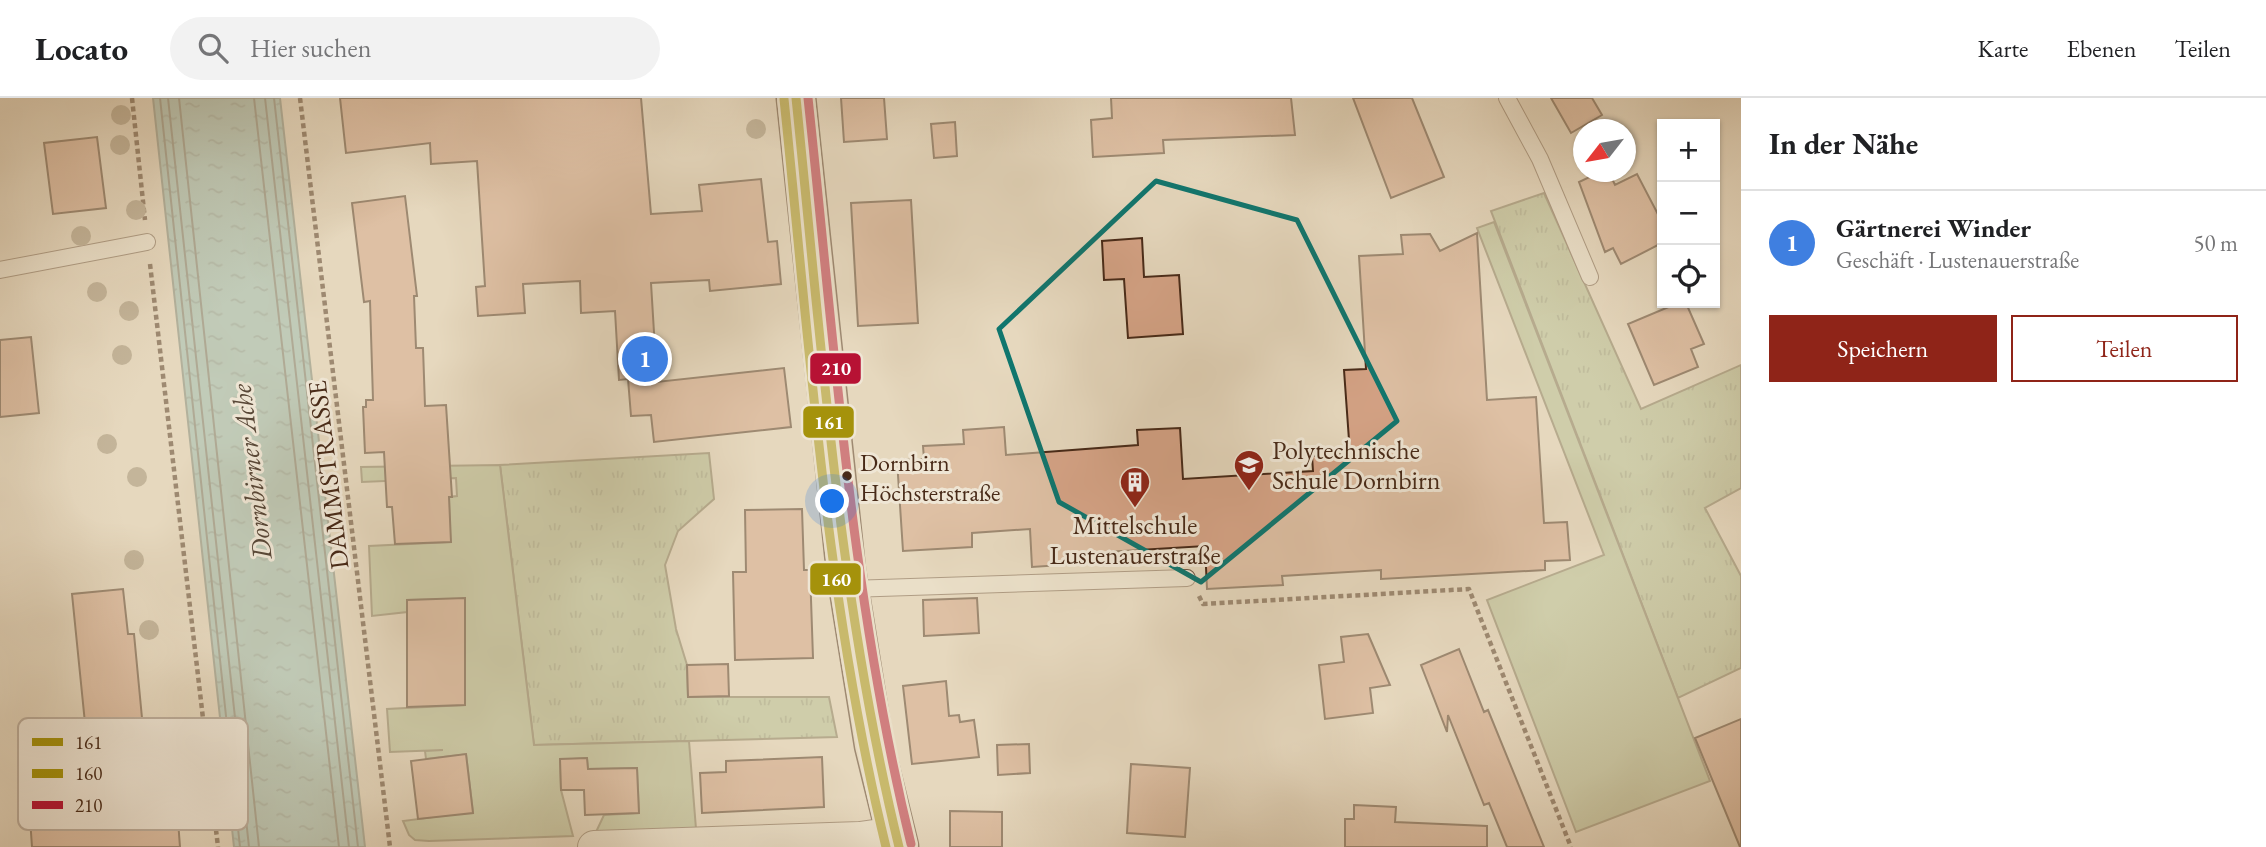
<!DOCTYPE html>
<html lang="de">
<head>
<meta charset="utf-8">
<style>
	body { margin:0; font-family:"EB Garamond",serif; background:#f2f2f2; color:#202124 }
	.controls { position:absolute; right:21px; top:21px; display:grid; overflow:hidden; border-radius:0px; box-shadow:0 2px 5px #0004 }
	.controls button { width:63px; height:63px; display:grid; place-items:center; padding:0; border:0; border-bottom:2px solid #e0e0e0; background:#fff; color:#202124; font:35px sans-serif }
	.compass { position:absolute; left:1573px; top:21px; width:63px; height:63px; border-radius:50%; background:#fff; box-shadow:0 2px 5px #0004; rotate:239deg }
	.you { position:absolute; left:833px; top:404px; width:24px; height:24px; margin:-18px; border:5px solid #fff; border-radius:50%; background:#1a73e8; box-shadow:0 0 0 10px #1a73e833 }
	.badge { display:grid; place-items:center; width:46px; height:46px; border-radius:50%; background:#8f2418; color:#fff; font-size:23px; font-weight:700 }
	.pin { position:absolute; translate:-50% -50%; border:4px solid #fff; box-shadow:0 2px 7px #0006 }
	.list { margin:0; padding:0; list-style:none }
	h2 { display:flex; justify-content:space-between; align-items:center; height:91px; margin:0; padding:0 28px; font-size:30px }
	h2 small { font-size:23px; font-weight:400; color:#757577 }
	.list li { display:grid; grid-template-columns:46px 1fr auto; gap:21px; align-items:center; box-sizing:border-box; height:105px; padding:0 28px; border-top:2px solid #e0e0e0 }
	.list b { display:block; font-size:26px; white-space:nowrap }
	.list p { margin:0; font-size:23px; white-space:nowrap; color:#757577 }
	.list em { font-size:23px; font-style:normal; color:#757577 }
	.actions { display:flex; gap:14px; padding:21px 28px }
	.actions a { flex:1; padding:16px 0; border:2px solid #8f2418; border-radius:0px; text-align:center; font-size:24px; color:#8f2418 }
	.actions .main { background:#8f2418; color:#fff }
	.icon { flex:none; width:38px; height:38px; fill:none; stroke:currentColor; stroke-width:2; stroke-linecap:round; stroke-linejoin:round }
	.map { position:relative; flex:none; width:1741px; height:749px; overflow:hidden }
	header { display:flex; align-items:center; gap:42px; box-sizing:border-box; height:98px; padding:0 35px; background:#fff; border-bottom:2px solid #e0e0e0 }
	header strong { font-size:33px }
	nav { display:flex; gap:38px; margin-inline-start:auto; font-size:24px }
	.search { width:490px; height:63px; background:#f2f2f2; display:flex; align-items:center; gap:18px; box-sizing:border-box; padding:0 24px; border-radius:38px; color:#757577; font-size:26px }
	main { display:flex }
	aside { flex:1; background:#fff }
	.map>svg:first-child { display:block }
	.grass { fill:url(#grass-tufts); stroke:#7e7456; stroke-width:2 }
	.garden { fill:#b3bf93; stroke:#7e7456; stroke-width:2 }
	.water { fill:url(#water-ripples); stroke:#778074; stroke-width:2 }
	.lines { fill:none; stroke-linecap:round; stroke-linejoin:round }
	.shore { stroke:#6f7264; stroke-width:2 }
	.building { fill:#d5a386; stroke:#482a18; stroke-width:2 }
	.lane-casing { stroke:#705642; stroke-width:18 }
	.street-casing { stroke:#705642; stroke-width:34 }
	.primary-casing { stroke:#482a18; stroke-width:41 }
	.path { stroke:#482a18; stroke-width:4.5; stroke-dasharray:5 3.5; stroke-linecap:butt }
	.lane { stroke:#efe6d5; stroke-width:16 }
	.street { stroke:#efe6d5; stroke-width:32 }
	.primary { stroke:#e6d8be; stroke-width:38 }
	.bus-1-casing { stroke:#efe6d5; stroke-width:14 }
	.bus-2-casing { stroke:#efe6d5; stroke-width:14 }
	.bus-3-casing { stroke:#efe6d5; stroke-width:14 }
	.bus-1 { stroke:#a5920b; stroke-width:9 }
	.bus-2 { stroke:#a5920b; stroke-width:9 }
	.bus-3 { stroke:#b71234; stroke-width:9 }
	.tree { fill:#9b8970 }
	.marked { fill:none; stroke:#0f766e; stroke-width:5; stroke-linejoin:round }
	.bus-dot { fill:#482a18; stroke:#efe6d5; stroke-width:2.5 }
	.labels { text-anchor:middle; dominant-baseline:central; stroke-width:6; stroke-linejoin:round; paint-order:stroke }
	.bus-label { font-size:24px; fill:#482a18; stroke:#efe6d5; text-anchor:start }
	.poi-label { font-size:26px; fill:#482a18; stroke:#efe6d5; text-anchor:start }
	.street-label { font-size:26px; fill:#482a18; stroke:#efe6d5 }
	.water-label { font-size:28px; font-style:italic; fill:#584737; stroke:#efe6d5 }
	.key { fill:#efe6d5; stroke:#bdae9c; stroke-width:2 }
	.key-label { font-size:19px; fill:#482a18 }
	.line-badge { stroke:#efe6d5; stroke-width:2.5 }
	.badge-label { font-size:19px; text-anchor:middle; font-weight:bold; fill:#fff }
</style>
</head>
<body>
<header>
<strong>Locato</strong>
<div class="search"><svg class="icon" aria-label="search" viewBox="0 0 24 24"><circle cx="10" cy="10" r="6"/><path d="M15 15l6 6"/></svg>Hier suchen</div>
<nav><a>Karte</a><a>Ebenen</a><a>Teilen</a></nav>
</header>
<main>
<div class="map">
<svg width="1741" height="749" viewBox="0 0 1741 749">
	<defs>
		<pattern id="grass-tufts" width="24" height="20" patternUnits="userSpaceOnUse" patternTransform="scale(1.75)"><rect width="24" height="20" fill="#b3bf93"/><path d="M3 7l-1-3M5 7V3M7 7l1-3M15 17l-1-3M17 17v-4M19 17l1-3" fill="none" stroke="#949b77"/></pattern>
		<pattern id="water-ripples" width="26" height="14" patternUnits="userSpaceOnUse" patternTransform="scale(1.75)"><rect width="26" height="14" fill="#96bab1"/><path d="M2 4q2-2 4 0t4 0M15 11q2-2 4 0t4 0" fill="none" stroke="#7c978f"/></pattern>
	</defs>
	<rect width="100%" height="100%" fill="#e6d8be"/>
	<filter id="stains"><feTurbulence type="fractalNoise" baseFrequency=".00286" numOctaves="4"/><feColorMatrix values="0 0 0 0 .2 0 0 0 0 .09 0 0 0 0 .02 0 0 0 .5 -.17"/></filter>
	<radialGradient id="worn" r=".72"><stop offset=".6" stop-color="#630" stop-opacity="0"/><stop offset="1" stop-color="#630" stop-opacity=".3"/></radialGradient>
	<path class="grass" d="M1544 95 1641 311 1741 267V390L1705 410 1741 478V570L1678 600 1491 113Z
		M709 355 714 401 678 433 665 467 676 531 687 567 688 599H829L837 639 534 647 500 367Z"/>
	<path class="garden" d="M1494 124 1710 683 1576 734 1487 502 1604 457 1477 130Z
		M500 367 534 647 689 643 696 731 596 734 604 717 639 715 637 670 588 671 587 660 560 662 561 692 573 738 429 743 415 742 409 737 403 723 473 714 466 656 426 661 425 653 443 652 390 654 387 611 465 607 464 501 407 502V514L372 518 369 448 450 444 449 399 457 398 456 380 362 384 361 369Z"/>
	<path class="water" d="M153 0H280L365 749H234Z"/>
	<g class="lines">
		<path class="shore" d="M160 0 240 749
			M168 0 249 749
			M179 0 259 749
			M254 0 339 749
			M265 0 349 749
			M274 0 358 749"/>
	</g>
	<path class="building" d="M340 0H641L651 116 702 113 699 87 761 81 768 144 777 143 781 186 710 193 709 182 651 185 657 284 784 270 791 329 654 344 651 317 631 318 628 281 619 282 615 213 581 215 580 183 523 186 525 215 478 218 476 189 485 188 477 63 431 66 430 45 346 55Z
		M841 0H884L887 41 844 44Z
		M1111 0H1291L1295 37 1163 42 1164 55 1093 59 1091 22 1112 20Z
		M1353 0H1412L1444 79 1391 100Z
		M1551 0H1592L1602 17 1571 35Z
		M955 24 957 58 934 60 931 26Z
		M97 39 106 110 53 116 44 45Z
		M1600 74H1609L1615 87 1637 76 1662 124V145L1621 166 1613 150 1605 154 1579 84Z
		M405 98 417 198H414L416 250H423L425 308 446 307 452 399H449L451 444 395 446 392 409H387L384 354 365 355 363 309H366V302H373L370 203 364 204 352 105Z
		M911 102 918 225 858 228 851 105Z
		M1477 135 1487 302 1536 299 1544 425 1567 424 1570 462 1545 463V472L1381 481V472L1282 478 1283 487 1207 491 1205 448 1106 454V464L1032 469 1030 431 972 435V449L903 453 897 362 924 361 923 348 964 346 963 332 1004 329 1006 357 1138 347 1137 332 1180 330 1183 381 1313 373 1312 358 1350 356 1344 272 1366 271 1359 158 1403 156 1401 137 1430 136 1440 153Z
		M1142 140 1144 179 1179 177 1183 236 1128 240 1124 181 1104 182 1102 143Z
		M1678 205H1686L1704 246 1691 251 1698 269 1654 287 1628 226Z
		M31 239 39 315 0 319V242Z
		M802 411 804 472H810L813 560 735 562 733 474H746L745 412Z
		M123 491 128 536H134L142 620 85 625 72 496Z
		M465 500V607L407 609V502Z
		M977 500 979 535 924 538 923 502Z
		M1368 536 1390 587 1370 590 1373 615 1325 621 1319 567 1344 564 1341 539Z
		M1459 551 1484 614 1488 612 1544 749H1507L1489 705 1484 707 1448 617 1447 634 1421 567Z
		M728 566 729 598 688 599 687 567Z
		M946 583 949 618 959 617 960 624 974 622 979 659 912 666 903 588Z
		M1741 621V749H1740L1695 640Z
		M1029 646 1030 675 998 677 997 647Z
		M466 656 473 715 418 721 411 663Z
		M822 659 824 709 702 715 700 675 726 674V663Z
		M587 660 588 671 637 670 639 715 585 717 584 692H561L560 661Z
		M1131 666 1190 670 1185 739 1127 735Z
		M1354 707 1396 709 1395 724 1487 728V749H1345V721H1354Z
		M177 709 180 749H32L30 720Z
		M950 713 1002 714V749H950Z"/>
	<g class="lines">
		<g class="lane-casing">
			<path id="lane" d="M1507 0 1540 61 1590 179
				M0 172 147 144
				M849 491 1187 480"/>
		</g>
		<g class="street-casing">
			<path id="street" d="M594 749 860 740 895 735"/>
		</g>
		<g class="primary-casing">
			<path id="primary" d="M796 0 846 473 874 647 899 749"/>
		</g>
		<path class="path" d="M132 0 145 122
			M300 0 390 749
			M150 166 218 749
			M1199 498 1203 506 1469 491 1571 749"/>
		<use href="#lane" class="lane"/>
		<use href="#street" class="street"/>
		<use href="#primary" class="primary"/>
		<g class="bus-1-casing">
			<path id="bus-1" d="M796 0C822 251 839 504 899 749"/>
		</g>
		<g class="bus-2-casing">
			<path id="bus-2" d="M784 1C810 251 826 504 886 749"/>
		</g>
		<g class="bus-3-casing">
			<path id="bus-3" d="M808 0C835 250 851 502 911 746"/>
		</g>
		<use href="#bus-1" class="bus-1"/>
		<use href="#bus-2" class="bus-2"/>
		<use href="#bus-3" class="bus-3"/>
	</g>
	<g class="tree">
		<circle cx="121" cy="17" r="10"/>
		<circle cx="756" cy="31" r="10"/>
		<circle cx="120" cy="47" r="10"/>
		<circle cx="136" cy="112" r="10"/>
		<circle cx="81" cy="138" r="10"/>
		<circle cx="97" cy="194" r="10"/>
		<circle cx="129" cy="213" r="10"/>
		<circle cx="122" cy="257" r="10"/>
		<circle cx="107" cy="346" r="10"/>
		<circle cx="137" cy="379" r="10"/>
		<circle cx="134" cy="462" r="10"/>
		<circle cx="149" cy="532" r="10"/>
	</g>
	<path d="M0 0H1741V749H0ZM1156 83 1297 122 1397 323 1201 484 1059 404 999 231Z" fill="#e6d8be" fill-opacity=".55" fill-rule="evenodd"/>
	<path class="marked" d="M1156 83 1297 122 1397 323 1201 484 1059 404 999 231Z"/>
	<defs>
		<g id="school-pin" transform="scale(1.575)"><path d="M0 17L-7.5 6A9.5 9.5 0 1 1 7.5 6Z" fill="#8f2418" stroke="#efe6d5"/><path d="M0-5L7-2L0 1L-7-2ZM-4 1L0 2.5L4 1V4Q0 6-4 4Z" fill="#fff"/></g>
		<g id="building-pin" transform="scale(1.575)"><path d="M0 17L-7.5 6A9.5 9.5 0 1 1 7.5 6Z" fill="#8f2418" stroke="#efe6d5"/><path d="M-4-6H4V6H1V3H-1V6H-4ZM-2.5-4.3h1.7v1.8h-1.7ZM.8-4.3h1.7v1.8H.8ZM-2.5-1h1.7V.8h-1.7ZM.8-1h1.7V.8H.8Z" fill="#fff"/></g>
	</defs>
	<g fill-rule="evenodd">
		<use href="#school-pin" x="1249" y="367"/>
		<use href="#building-pin" x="1135" y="384"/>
	</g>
	<circle class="bus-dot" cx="847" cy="378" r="6"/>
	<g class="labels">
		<g class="bus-label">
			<text x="860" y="364">Dornbirn<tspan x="860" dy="30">Höchsterstraße</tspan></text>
		</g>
		<g class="poi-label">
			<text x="1272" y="352">Polytechnische<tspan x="1272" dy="30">Schule Dornbirn</tspan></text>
			<text x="1135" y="427" text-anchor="middle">Mittelschule<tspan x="1135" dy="30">Lustenauerstraße</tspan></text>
		</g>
		<g class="street-label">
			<text transform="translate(328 377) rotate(-97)">DAMMSTRASSE</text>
		</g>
		<g class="water-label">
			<text transform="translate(251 374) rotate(-97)">Dornbirner Ache</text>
		</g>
	</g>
	<rect x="18" y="620" width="230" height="112" rx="10" class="key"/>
	<rect x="32" y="640" width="31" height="8" fill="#a5920b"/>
	<rect x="32" y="671" width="31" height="9" fill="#a5920b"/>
	<rect x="32" y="703" width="31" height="8" fill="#b71234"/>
	<g class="key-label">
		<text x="75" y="651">161</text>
		<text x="75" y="682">160</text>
		<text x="75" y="714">210</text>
	</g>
	<g class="line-badge">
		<rect x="809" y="254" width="53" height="33" rx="7" fill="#b71234"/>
		<rect x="802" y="307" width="53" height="34" rx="7" fill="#a5920b"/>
		<rect x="809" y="464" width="53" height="34" rx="7" fill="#a5920b"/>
	</g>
	<g class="badge-label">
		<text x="836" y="277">210</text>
		<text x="829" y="331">161</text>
		<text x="836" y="488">160</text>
	</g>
	<rect width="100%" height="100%" filter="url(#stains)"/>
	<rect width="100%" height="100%" fill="url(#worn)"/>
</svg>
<div class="controls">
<button>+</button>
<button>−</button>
<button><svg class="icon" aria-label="locate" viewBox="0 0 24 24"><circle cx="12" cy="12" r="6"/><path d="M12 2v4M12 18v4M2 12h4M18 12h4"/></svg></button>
</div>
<svg class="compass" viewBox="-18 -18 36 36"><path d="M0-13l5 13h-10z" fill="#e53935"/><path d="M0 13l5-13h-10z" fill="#757577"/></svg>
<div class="you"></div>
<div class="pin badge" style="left:645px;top:261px;background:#3f7fe0">1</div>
</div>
<aside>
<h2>In der Nähe<small></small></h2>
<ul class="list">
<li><span class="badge" style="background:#3f7fe0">1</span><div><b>Gärtnerei Winder</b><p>Geschäft · Lustenauerstraße</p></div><em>50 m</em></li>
</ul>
<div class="actions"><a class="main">Speichern</a><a>Teilen</a></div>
</aside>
</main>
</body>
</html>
